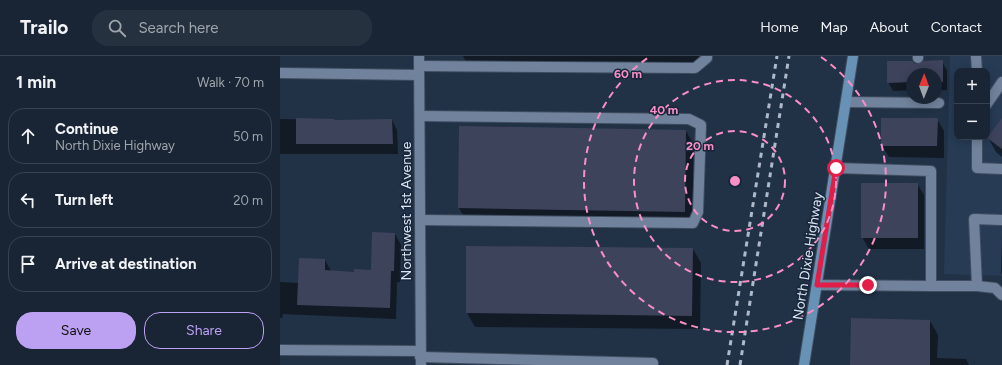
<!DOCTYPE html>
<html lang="en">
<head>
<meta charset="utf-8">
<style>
	body { margin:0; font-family:Figtree,sans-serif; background:#263140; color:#f1f3f6 }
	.controls { position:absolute; right:12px; top:12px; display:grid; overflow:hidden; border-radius:8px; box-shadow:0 2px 10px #0003 }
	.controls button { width:36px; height:36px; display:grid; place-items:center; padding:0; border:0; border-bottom:1px solid #37424f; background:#192534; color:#f1f3f6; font:20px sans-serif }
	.compass { position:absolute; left:626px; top:12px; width:36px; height:36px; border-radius:50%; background:#192534; box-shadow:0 2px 10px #0003; rotate:1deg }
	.stop { position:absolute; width:12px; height:12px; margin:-9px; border:3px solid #e11d48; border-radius:50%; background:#fff }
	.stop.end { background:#e11d48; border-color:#fff; box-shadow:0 1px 4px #0008 }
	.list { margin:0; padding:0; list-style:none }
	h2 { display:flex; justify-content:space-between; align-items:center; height:52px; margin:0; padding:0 16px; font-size:17px }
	h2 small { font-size:13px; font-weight:400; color:#9fa5ac }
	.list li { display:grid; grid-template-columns:26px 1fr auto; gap:12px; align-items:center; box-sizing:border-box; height:56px; margin:0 8px 8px; padding:0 8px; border:1px solid #37424f; border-radius:16px }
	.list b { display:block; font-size:15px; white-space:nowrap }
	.list p { margin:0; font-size:13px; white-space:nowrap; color:#9fa5ac }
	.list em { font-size:13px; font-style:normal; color:#9fa5ac }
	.actions { display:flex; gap:8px; padding:12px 16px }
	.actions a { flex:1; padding:9px 0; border:1px solid #bca0f2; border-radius:16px; text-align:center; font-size:14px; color:#bca0f2 }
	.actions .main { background:#bca0f2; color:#111 }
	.icon { flex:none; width:22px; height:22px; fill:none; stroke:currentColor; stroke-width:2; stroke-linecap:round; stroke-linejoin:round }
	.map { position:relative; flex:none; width:722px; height:309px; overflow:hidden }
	header { display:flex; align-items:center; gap:24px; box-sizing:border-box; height:56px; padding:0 20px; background:#192534; border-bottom:1px solid #37424f }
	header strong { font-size:19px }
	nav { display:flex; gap:22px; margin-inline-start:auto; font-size:14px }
	.search { width:280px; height:36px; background:#263140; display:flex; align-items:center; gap:10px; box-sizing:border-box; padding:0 14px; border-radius:16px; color:#9fa5ac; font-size:15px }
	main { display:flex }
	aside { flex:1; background:#192534 }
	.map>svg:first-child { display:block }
	.built { fill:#273b55; fill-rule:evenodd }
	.shadow { fill:#0007 }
	.building { fill:#3e435c }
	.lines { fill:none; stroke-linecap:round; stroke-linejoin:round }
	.service-casing { stroke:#404d60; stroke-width:12 }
	.minor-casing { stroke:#404d60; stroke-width:12 }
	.secondary-casing { stroke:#404d60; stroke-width:12 }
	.service { stroke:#71839c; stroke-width:10 }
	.minor { stroke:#71839c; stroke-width:10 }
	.secondary { stroke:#6792b5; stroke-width:10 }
	.rail { stroke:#aeb9c9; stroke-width:3; stroke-dasharray:5 5; stroke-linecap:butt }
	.route { stroke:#e11d48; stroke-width:5 }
	.ring { fill:none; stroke:#fa8fc7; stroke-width:2; stroke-dasharray:7 5 }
	.labels { text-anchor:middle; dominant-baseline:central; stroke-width:3; stroke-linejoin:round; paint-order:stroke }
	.street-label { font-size:14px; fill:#dbe5f3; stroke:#18273b }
	.centre { fill:#fa8fc7; stroke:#18273b; stroke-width:2 }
	.ring-label { font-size:12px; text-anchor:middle; font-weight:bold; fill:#fa8fc7; stroke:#18273b; stroke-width:3; stroke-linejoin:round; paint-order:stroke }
</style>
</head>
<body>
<header>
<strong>Trailo</strong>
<div class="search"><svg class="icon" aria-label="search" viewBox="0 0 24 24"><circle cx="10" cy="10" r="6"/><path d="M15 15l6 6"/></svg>Search here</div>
<nav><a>Home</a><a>Map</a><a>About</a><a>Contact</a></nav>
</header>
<main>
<aside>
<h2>1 min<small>Walk · 70 m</small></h2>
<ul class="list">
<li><svg class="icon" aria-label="ahead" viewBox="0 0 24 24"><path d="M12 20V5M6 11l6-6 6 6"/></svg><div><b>Continue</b><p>North Dixie Highway</p></div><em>50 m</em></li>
<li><svg class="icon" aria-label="left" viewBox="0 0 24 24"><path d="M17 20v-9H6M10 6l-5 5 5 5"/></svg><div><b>Turn left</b></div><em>20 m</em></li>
<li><svg class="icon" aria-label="arrive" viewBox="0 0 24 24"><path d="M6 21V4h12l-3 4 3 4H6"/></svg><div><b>Arrive at destination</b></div></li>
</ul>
<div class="actions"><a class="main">Save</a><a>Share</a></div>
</aside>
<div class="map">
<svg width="722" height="309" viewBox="0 0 722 309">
	<rect width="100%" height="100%" fill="#213146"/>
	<path class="built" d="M670 0H722V220L664 218ZM677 15H707V81H677Z"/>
	<path class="shadow" d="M183 0H419V17L191 14Z
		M662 6 667 14V34H656V18H632V34L613 35 608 26 635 9Z
		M0 63 53 64 54 65 112 64 117 74 118 98H0Z
		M657 63 664 75V102L609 101 602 90Z
		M722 63V101L716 96 708 82Z
		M406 75 414 89 412 169 187 166 179 152Z
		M637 128 644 139V193H589L582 181Z
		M115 178 121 189 120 226H117L116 263 3 258 2 262H0V226L19 227 45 204 51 215 75 217 92 215Z
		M722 180V219L721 217Z
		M187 191 413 193 421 207 420 273 195 271 187 257Z
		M650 265 658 279 657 302 686 303 689 309H571Z"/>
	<path class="building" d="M663 4V26H656V18H632V26L607 27V5H632L635 8H638L644 5Z
		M16 62 54 63V64L112 63 113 88H16Z
		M601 62H658L657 90H601Z
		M722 62V93L707 82Z
		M179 70 406 74 405 156 178 152Z
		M581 127H638V182H581Z
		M92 176 115 177 114 215H111L110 252 17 249 19 202 45 203V214L74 216V213L91 214Z
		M186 190 413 192 412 260 186 257Z
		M571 262 650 264V309H570Z"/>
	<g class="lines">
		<g class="service-casing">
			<path id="service" d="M638 0V2
				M696 0 697 15
				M140 10 415 12 427 2V0
				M566 46 659 47
				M707 48 722 26
				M140 60 409 63 421 69 418 156 413 167 140 164
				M697 81V112L722 113
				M722 164 694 163 697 230 715 232 722 239
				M537 229 651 230V115L556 112
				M651 230H697
				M140 301 373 307"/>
		</g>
		<g class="minor-casing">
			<path id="minor" d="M139 0 141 309
				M0 17 139 19
				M0 294 140 295"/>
		</g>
		<g class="secondary-casing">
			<path id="secondary" d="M524 309 573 0"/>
		</g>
		<use href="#service" class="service"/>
		<use href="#minor" class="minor"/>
		<use href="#secondary" class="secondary"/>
		<path class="rail" d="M447 309 497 0
			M460 309 509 0"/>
	</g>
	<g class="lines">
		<path class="route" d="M556 112 537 229H588"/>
	</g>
	<g class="ring">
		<circle cx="455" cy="125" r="50"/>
		<circle cx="455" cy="125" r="101"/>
		<path d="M541 1A151 151 0 1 1 369 1"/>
	</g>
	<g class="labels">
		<g class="street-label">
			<text transform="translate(126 155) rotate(-90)">Northwest 1st Avenue</text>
			<text transform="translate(528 200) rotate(-81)">North Dixie Highway</text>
		</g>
	</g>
	<circle cx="455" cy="125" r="6" class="centre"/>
	<g class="ring-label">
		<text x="348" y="22">60 m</text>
		<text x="384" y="58">40 m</text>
		<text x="420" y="94">20 m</text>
	</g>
</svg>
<div class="controls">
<button>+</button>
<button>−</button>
</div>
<svg class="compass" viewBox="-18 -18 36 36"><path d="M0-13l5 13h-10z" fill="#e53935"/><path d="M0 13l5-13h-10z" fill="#9fa5ac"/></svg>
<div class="stop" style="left:556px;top:112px"></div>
<div class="stop end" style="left:588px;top:229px"></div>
</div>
</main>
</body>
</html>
